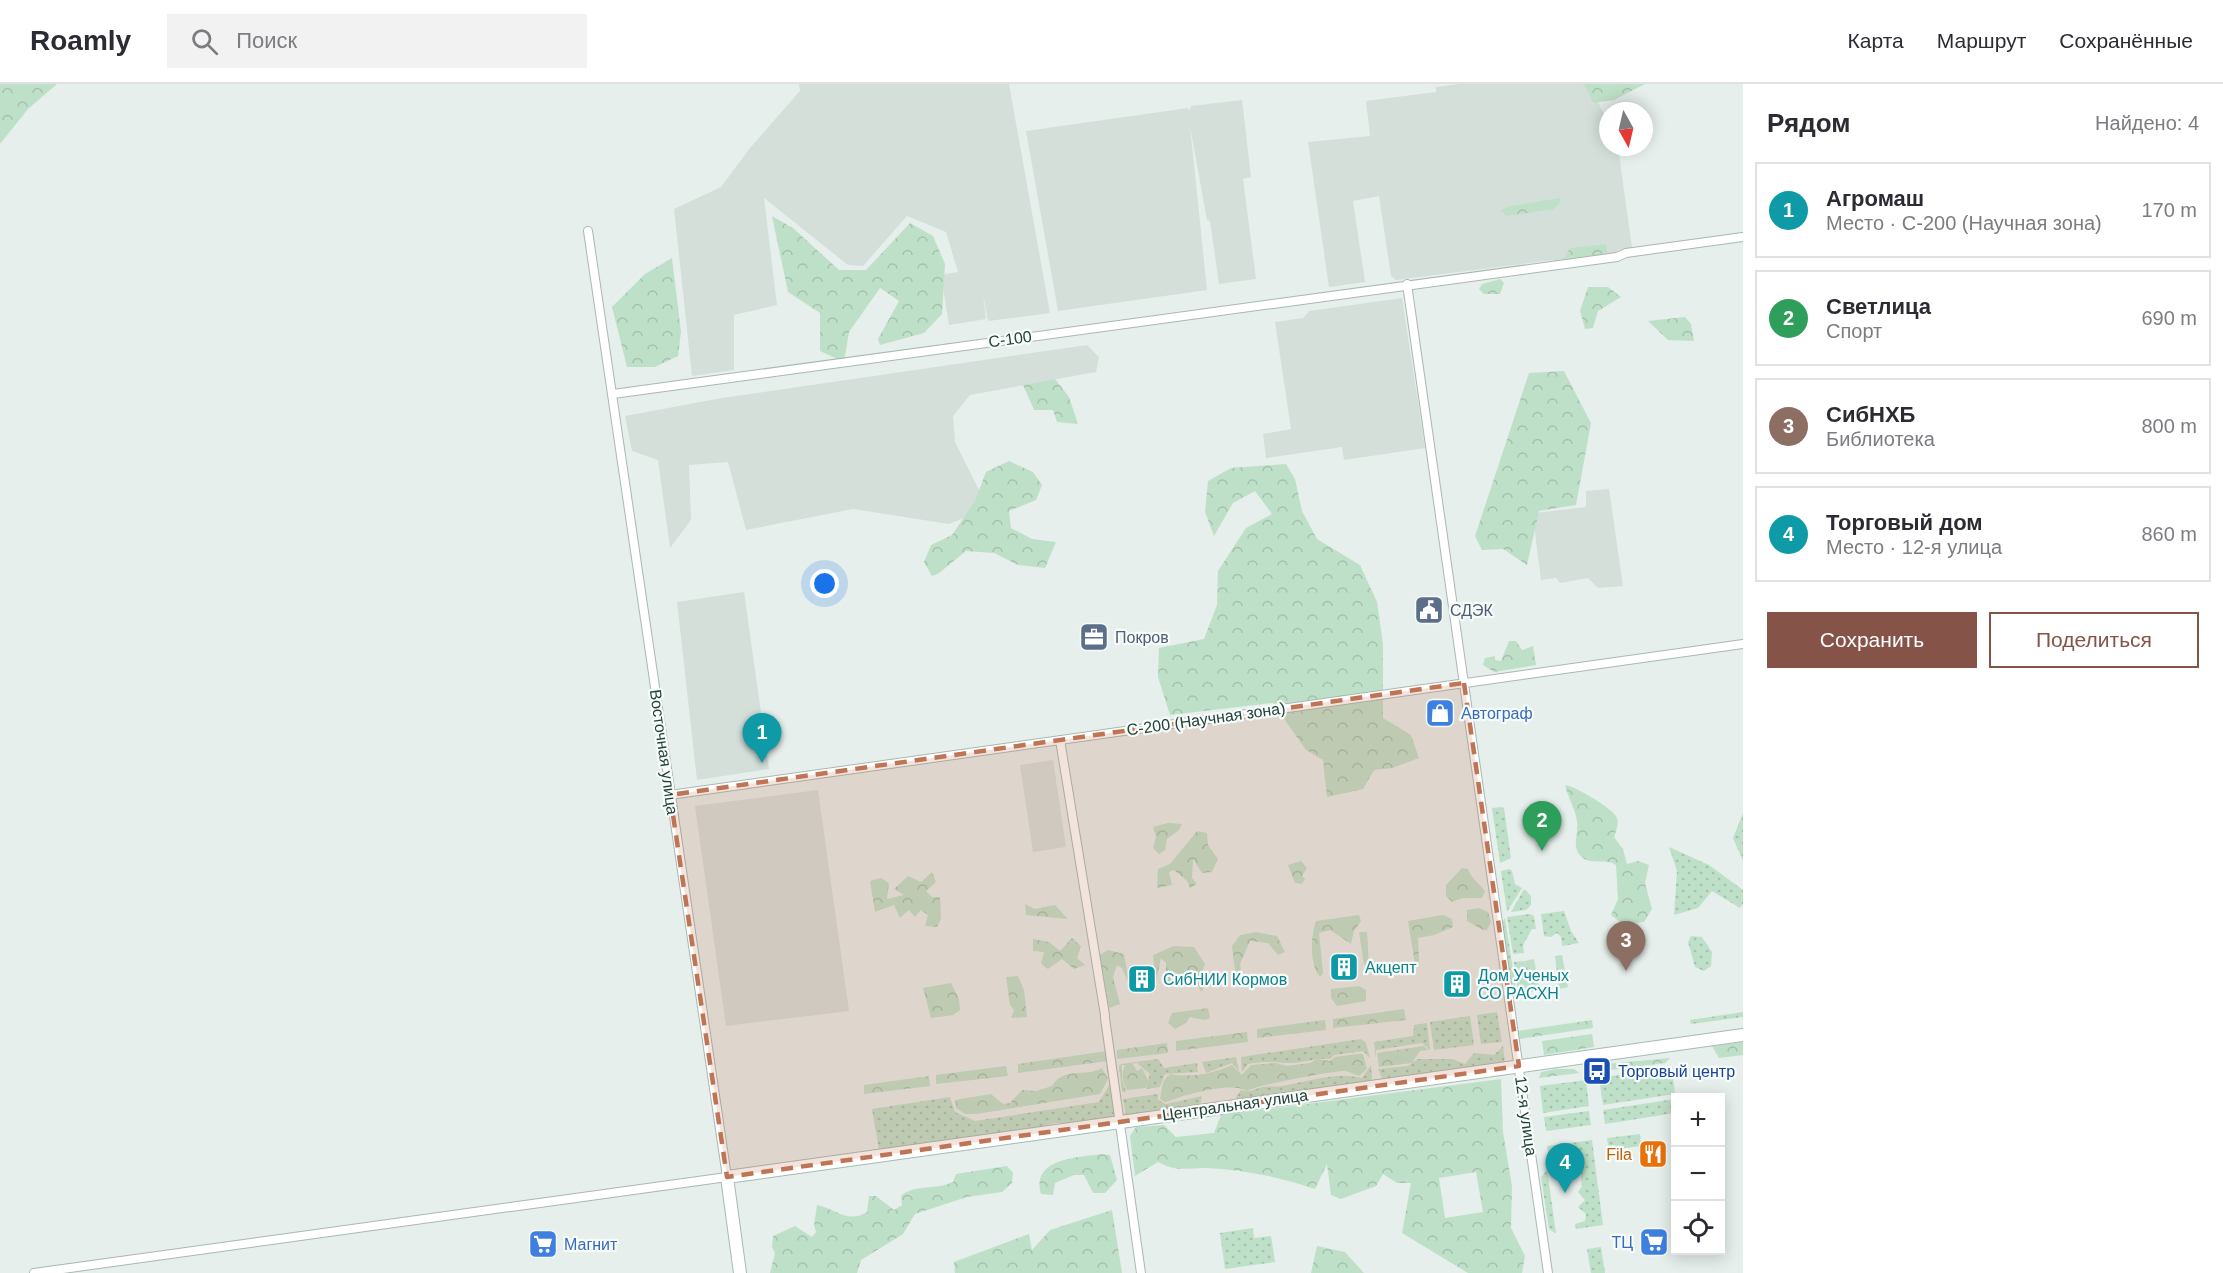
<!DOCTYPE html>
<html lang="ru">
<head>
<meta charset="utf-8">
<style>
	body { margin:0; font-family:Helvetica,sans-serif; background:#f2f2f3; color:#2b2b33 }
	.controls { position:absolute; right:18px; bottom:18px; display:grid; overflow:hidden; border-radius:0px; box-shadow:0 3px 15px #0003 }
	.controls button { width:54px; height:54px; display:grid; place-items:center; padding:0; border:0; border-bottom:2px solid #e1e1e2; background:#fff; color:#2b2b33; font:30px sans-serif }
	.compass { position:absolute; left:1599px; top:18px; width:54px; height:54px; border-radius:50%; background:#fff; box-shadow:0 3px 15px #0003; rotate:172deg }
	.you { position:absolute; left:825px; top:500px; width:21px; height:21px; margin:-15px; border:4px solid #fff; border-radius:50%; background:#1a73e8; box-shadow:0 0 0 9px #1a73e833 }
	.badge { display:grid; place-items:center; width:39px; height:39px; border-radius:50%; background:#855347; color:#fff; font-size:20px; font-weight:700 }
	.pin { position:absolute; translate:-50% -50px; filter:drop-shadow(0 2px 3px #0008) }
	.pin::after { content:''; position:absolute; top:32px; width:21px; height:18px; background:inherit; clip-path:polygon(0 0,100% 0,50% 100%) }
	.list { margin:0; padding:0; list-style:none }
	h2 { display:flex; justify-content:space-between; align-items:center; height:78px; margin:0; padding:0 24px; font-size:26px }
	h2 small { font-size:20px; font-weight:400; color:#7c7c81 }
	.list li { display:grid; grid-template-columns:39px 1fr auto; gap:18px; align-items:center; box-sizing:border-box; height:96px; margin:0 12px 12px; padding:0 12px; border:2px solid #e1e1e2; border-radius:0px }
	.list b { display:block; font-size:22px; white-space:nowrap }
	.list p { margin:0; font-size:20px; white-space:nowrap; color:#7c7c81 }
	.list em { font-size:20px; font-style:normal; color:#7c7c81 }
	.actions { display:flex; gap:12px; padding:18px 24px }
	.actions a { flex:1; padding:14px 0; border:2px solid #855347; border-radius:0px; text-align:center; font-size:21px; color:#855347 }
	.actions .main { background:#855347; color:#fff }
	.icon { flex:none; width:33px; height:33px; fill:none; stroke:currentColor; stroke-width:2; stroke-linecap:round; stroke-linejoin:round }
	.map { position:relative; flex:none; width:1743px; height:1189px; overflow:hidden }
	header { display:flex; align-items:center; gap:36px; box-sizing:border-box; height:84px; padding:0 30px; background:#fff; border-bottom:2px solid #e1e1e2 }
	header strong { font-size:28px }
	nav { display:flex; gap:33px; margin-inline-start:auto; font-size:21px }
	.search { width:420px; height:54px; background:#f2f2f3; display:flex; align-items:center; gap:15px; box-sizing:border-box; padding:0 21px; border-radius:0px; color:#7c7c81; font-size:22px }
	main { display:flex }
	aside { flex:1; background:#fff }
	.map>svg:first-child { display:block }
	.built { fill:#d4dfda }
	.grass { fill:url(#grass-dots) }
	.forest { fill:url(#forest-crowns); fill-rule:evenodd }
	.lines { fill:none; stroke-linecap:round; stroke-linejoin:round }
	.minor-casing { stroke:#a8b8b2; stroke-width:10 }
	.secondary-casing { stroke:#a4bbb3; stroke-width:14 }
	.minor { stroke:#fff; stroke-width:8 }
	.secondary { stroke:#fff; stroke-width:12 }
	.marked { fill:#c07456; fill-opacity:0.2; stroke:#c07456; stroke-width:4.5; stroke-dasharray:12 8; stroke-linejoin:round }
	.labels { text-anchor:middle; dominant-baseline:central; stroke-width:4.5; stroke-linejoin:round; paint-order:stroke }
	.street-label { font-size:16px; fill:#24423a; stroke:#f7fbf9 }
	.service-label { font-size:16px; fill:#4e5e75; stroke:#f7fbf9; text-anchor:start }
	.shop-label { font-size:16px; fill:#366cbe; stroke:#f7fbf9; text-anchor:start }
	.culture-label { font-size:16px; fill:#0d838f; stroke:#f7fbf9; text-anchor:start }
	.transit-label { font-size:16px; fill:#164399; stroke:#f7fbf9; text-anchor:start }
	.food-label { font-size:16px; fill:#c56008; stroke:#f7fbf9; text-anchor:end }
</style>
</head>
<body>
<header>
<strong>Roamly</strong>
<div class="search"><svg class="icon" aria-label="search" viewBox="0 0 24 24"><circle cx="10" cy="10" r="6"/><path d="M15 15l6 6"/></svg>Поиск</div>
<nav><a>Карта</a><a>Маршрут</a><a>Сохранённые</a></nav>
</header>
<main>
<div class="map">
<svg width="1743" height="1189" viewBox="0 0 1743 1189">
	<defs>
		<pattern id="grass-dots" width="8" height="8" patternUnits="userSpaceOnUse" patternTransform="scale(1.5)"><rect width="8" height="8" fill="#bfe0c8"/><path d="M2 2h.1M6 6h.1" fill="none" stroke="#a4c1ad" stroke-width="1.8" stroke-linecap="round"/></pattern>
		<pattern id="forest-crowns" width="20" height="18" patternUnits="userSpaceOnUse" patternTransform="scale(1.5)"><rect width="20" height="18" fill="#bfe0c8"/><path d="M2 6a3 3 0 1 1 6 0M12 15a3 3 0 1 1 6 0" fill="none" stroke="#a4c1ad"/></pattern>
	</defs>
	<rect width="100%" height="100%" fill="#e6efeb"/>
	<path class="built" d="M799 0H1009L1050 229 988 237 983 210 986 235 949 241 941 191 958 188 946 148 907 132 863 182 848 181 764 114 777 221 734 231V286L692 292 674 125 721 103 750 64 800 7Z
		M1460 0H1589L1608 38V63H1618L1632 164 1618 166V171L1561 179 1553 176 1396 196 1391 192 1379 112 1353 117 1365 198 1329 203 1308 58 1370 52 1366 17 1436 8V3Z
		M1242 16 1251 93 1243 95 1256 195 1219 200 1210 137 1207 136 1190 42 1207 206 1058 227 1026 47 1188 24 1189 27 1191 22Z
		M1402 214 1425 364 1344 376 1342 363 1266 374 1263 350 1291 345 1275 238 1303 234 1309 227Z
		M1087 261 1099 273 1096 288 970 311 953 332 955 358 981 410 991 423 949 440 853 425 746 446 728 378 689 381 691 436 670 464 658 376 632 367 625 332 722 314Z
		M1609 405 1623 502 1598 504 1588 494 1560 499 1556 494 1541 496 1533 433 1535 429 1586 423V407Z
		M744 508 769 685 697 696 677 518Z
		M1053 676 1066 763 1033 768 1020 681Z
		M818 706 849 927 726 942 695 722Z"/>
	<path class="grass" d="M1501 723 1504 724 1511 774 1500 779 1492 724Z
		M1743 729V777L1733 754Z
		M1669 763 1709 781 1743 806V820L1740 824 1712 807 1698 824 1674 831 1677 787Z
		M1510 785 1512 787 1515 800 1522 804 1507 828 1501 787Z
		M1524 805 1531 812V821L1526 826 1511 828Z
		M1564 827 1571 847 1579 859 1562 862 1561 853 1557 849 1551 853 1544 852 1541 830Z
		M1530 830 1534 832 1536 845H1532L1523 861 1524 869 1513 870 1507 833Z
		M1505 834 1517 911H1512L1502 839Z
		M1691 852 1702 853 1712 868 1711 882 1704 887 1695 883 1688 858Z
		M1525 877 1527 892 1518 911 1514 878Z
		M1497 928 1502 958 1481 960 1477 931Z
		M1743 928V933L1691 940 1690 936Z
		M1470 932 1474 961 1434 966 1430 938Z
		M1427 939 1430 966 1422 959 1376 966V975L1374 958 1413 952 1414 941Z
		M1361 955 1366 959 1370 974 1363 967 1334 971 1330 975C1313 973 1302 980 1286 979 1272 978 1263 977 1248 980L1242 988 1241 973Z
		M1503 962 1505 979 1383 996 1378 985 1408 982 1418 975H1452L1465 980 1474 969 1494 971Z
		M1236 973 1239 987 1232 979 1206 989 1202 978Z
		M1158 975 1164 984 1197 979 1198 988 1165 990 1160 1003 1146 1005 1150 990 1137 979 1122 981V995L1126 1008H1122L1119 982 1121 980Z
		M1106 981 1110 985 1115 1029 1112 1034 1076 1039H1054L1031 1046 879 1066 872 1025 950 1013 955 1028 975 1037 1099 1018 1110 1000Z
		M1371 981 1372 995 1368 998 1234 1016 1241 1006C1251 1009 1253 1005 1263 1003 1269 1002 1276 1003 1282 1002 1311 997 1334 988 1362 994Z
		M1672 983 1675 1010 1603 1021 1599 994Z
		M1586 996 1589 1022 1543 1029 1540 1002Z
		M1158 1010V1016L1166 1020 1202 1012 1200 1022 1126 1031 1123 1015Z
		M1675 1015V1029L1605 1040 1603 1026Z
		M1589 1027 1591 1041 1546 1047 1544 1033Z
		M1640 1050 1641 1062 1609 1066 1607 1054Z
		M1592 1056 1603 1141 1576 1145 1575 1140 1585 1137 1586 1130 1578 1123 1585 1116 1578 1108 1582 1102 1579 1079 1569 1076 1550 1079 1547 1062Z
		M1547 1086 1556 1149H1555L1549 1145 1541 1093Z
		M1253 1144 1254 1154 1271 1152 1275 1178 1225 1185 1220 1149Z
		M1601 1163 1605 1189H1591L1587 1165Z"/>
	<path class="forest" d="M0 0H57L28 25 0 60Z
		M1584 0H1645L1614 16 1593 19Z
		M1560 114 1561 118 1554 125 1506 132 1501 126 1510 122Z
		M772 132 793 144 839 186H866L910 139 933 152 945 180 942 230 924 249 880 261 878 255 899 217 880 204 849 248 844 278 820 267V229L788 208Z
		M1606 160 1607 169 1563 176 1570 164Z
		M672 174 681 248 678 272 655 283H627L612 223 645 190Z
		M1500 195 1504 199 1500 210H1484L1479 205 1482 200Z
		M1588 203H1608L1621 213 1598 227 1593 244 1585 245 1580 227Z
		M1685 233 1691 240 1694 257 1668 256 1648 237Z
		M1564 287 1591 339 1576 421 1539 427 1527 481 1503 465 1482 466 1475 452 1529 289Z
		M1055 295 1069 313 1078 340 1057 338 1053 326H1034L1023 301Z
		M1009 377 1033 388 1042 401 1036 416 1009 427 1011 444 1032 455 1056 458 1045 484 1018 481 994 469 966 467 939 489 932 492 924 478 931 461 952 451 975 417 986 388Z
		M1286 380 1295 395 1302 427 1317 455 1360 481 1377 518 1383 560V634L1411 651 1419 674 1392 684 1374 686 1363 705 1327 713 1323 676 1306 666 1273 619 1170 631 1158 593 1159 564 1204 555 1217 521 1218 487 1246 444 1272 430 1255 407 1233 419 1214 452 1205 428 1208 397 1231 384Z
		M1509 557H1516L1522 566 1533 562 1536 581 1494 588 1483 581 1485 574 1495 572V576L1501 577Z
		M1565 701C1575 702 1614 725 1617 734 1619 740 1616 747 1614 753L1623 765 1627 780 1638 777 1649 781 1645 799 1652 825 1644 838 1623 840 1611 831 1618 815 1616 781C1606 774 1593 781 1583 774 1570 764 1579 751 1577 738 1576 726 1568 714 1565 701Z
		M1168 739 1182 740 1179 746 1167 755 1165 766 1159 770 1153 764 1156 753 1153 743Z
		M1197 747 1207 749 1208 761 1218 775 1212 788 1202 789 1193 775 1192 794 1197 800 1190 804 1187 797 1174 786 1169 788 1172 801 1157 804 1158 785 1170 780Z
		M1301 777 1307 784 1302 792 1305 795 1302 800 1295 799 1288 781Z
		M1462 784 1468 785C1471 794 1479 799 1485 807L1482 814H1463L1452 818 1446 812V801Z
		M932 788 936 798 926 807 932 813H940L941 835 937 843 925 842 928 831 921 826 915 833 909 826 900 834 894 821 875 828 870 797 881 794 889 799 887 815 904 811 894 805 908 792 921 798Z
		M1025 820 1035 825 1055 821 1068 835 1026 831Z
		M1479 824 1488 828 1491 838 1487 846H1483L1467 837V826Z
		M1359 831 1361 837 1354 847 1351 860 1330 846 1319 849 1323 889 1320 893C1309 880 1311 851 1316 837Z
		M1443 831 1452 835 1453 843 1434 851 1418 854 1419 877 1415 880 1408 837Z
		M1256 848 1277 852 1285 868 1278 871 1268 859 1250 857 1240 880 1243 902H1237L1232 862 1240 851Z
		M1359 848H1367L1369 882 1364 880Z
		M1072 854 1081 862 1077 874 1085 881 1074 885 1062 875 1048 885 1041 879 1044 868 1033 867V855L1049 858 1060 867Z
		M1174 862 1194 863 1205 880 1203 885 1205 902 1201 908 1193 888 1178 891 1173 902 1166 900V879L1161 874 1156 898 1153 871Z
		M1108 866 1124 870 1129 900 1122 884 1117 881 1113 893 1120 920 1109 924 1100 871Z
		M1562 871 1568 903 1559 905 1555 872Z
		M1534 875 1540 907 1521 909 1520 897 1527 892 1525 877Z
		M1018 892 1024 906 1027 933 1011 934 1014 926 1010 921 1006 893Z
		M951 899 959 915 960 926 953 931 931 934 923 904Z
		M1359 902 1366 906V917L1337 922 1331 914V905Z
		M1208 924 1210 934 1204 936 1190 933 1186 939 1175 945 1168 939 1172 929Z
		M1404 925 1406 936 1333 944V935Z
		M1325 936 1326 946 1257 954V945Z
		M1592 936 1593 944 1519 955 1517 947Z
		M1247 948 1248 958 1176 967V957Z
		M1592 950 1594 963 1544 971 1542 957Z
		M1743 958V971L1719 974 1712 962Z
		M1167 959 1168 969 1117 975V966Z
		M1424 962 1428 966 1420 967 1412 979 1379 983 1377 969Z
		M1107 967 1108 977 1018 989V980Z
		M1357 970H1363L1367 985 1359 992C1355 991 1350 988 1345 987 1332 987 1257 1001 1247 1007 1231 997 1184 1011 1166 1018L1160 1015 1163 998 1170 990C1193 994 1211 990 1232 981L1242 991 1251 981 1276 979 1287 982 1310 979 1317 975 1330 977 1335 973Z
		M1670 974 1665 979 1604 987 1605 980Z
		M1132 979 1137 987 1142 984 1149 998 1145 1004 1127 1006C1122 997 1121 990 1125 981Z
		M1006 982 1008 992 936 1000V991Z
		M1102 984 1108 995 1100 1010 976 1030H965L956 1024 955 1016 991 1010 1003 1020 1010 1019 1022 1006 1036 1007 1052 1002C1064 982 1085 994 1102 984Z
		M1556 985H1574L1579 989 1539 994 1541 988Z
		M929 992 930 1002 864 1010V1001Z
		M1501 995 1503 1048 1512 1102 1511 1144 1525 1172 1522 1189H1468L1402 1149 1411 1099H1397L1383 1090 1376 1102 1341 1115 1331 1111 1327 1080 1315 1105C1280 1093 1244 1086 1208 1084 1187 1083 1178 1089 1158 1078L1135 1092 1130 1052 1136 1043 1164 1041 1176 1053 1214 1049 1221 1031ZM1476 1088 1483 1128 1445 1134 1439 1094Z
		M1102 1070 1110 1071 1117 1096 1105 1109H1093L1084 1091H1074L1055 1099 1053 1111 1041 1110C1030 1074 1080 1073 1102 1070Z
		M1007 1082 1013 1089 1012 1099 1002 1108 967 1113 915 1130 903 1150 861 1176 857 1189H770L775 1169 772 1163 773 1152 795 1142 812 1153 816 1148 814 1141 817 1121C836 1125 848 1140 867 1128L869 1112H876L894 1126 902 1121 901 1112C913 1100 938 1106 953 1098L956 1090Z
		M1112 1126 1122 1189H955L954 1178 1029 1150 1032 1166 1050 1146Z
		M1317 1162 1345 1168 1364 1189H1311Z"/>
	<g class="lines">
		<g class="minor-casing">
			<path id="minor" d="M1407 200 1548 1189
				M613 310 1617 173 1626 169 1743 153
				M1060 656 1105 931
				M670 711 1743 560
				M1105 934 1141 1189
				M34 1189 727 1093 588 147"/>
		</g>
		<g class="secondary-casing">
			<path id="secondary" d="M740 1189 727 1093 1743 951"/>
		</g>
		<use href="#minor" class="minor"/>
		<use href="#secondary" class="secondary"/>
	</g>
	<path class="marked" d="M1464 599 1519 982 727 1093 670 711Z"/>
	<defs>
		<g id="civic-square" transform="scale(1.5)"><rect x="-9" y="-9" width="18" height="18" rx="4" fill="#5c6f8a" stroke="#f7fbf9"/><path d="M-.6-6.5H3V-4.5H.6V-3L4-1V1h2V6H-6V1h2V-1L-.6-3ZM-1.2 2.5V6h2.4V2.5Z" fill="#fff"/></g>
		<g id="office-square" transform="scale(1.5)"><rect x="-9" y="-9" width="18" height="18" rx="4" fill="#5c6f8a" stroke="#f7fbf9"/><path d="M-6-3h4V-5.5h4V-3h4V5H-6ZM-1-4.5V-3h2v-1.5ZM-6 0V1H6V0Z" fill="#fff"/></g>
		<g id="shop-square" transform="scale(1.5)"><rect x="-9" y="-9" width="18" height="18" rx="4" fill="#3f7fe0" stroke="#f7fbf9"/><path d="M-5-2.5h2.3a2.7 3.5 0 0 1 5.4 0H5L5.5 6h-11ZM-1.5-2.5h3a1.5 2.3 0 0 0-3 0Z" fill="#fff"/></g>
		<g id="building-square" transform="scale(1.5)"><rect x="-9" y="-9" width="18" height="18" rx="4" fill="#0f9aa8" stroke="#f7fbf9"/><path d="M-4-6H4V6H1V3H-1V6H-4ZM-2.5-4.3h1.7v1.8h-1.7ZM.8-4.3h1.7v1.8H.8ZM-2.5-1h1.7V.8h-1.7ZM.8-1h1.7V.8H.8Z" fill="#fff"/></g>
		<g id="bus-square" transform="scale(1.5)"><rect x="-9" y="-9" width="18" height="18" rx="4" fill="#1a4fb4" stroke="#f7fbf9"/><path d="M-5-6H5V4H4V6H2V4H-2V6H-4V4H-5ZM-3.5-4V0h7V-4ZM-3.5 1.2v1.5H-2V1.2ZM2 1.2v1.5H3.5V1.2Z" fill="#fff"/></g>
		<g id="restaurant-square" transform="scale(1.5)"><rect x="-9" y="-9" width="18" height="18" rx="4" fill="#e8710a" stroke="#f7fbf9"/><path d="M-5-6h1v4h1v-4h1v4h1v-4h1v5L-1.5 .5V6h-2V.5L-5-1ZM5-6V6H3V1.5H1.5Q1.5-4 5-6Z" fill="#fff"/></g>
		<g id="supermarket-square" transform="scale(1.5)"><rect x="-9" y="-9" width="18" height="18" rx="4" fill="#3f7fe0" stroke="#f7fbf9"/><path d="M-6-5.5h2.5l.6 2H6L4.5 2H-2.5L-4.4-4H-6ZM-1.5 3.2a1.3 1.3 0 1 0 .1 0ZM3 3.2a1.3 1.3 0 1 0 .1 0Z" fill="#fff"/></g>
	</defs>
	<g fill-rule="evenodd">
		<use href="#civic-square" x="1429" y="526"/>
		<use href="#office-square" x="1094" y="553"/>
		<use href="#shop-square" x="1440" y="629"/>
		<use href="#building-square" x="1344" y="883"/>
		<use href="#building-square" x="1142" y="895"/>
		<use href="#building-square" x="1457" y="900"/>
		<use href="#bus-square" x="1597" y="987"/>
		<use href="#restaurant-square" x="1653" y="1070"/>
		<use href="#supermarket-square" x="1654" y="1158"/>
		<use href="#supermarket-square" x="543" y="1160"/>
	</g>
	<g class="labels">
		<g class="street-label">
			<text transform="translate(1010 255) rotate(-8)">С-100</text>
			<text transform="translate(1206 635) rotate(-8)">С-200 (Научная зона)</text>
			<text transform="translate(664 668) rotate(82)">Восточная улица</text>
			<text transform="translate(1235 1021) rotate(-8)">Центральная улица</text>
			<text transform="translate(1526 1032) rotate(82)">12-я улица</text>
		</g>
		<g class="service-label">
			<text x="1450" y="526">СДЭК</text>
			<text x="1115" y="553">Покров</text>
		</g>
		<g class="shop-label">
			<text x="1461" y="629">Автограф</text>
			<text x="1633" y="1158" text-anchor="end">ТЦ</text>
			<text x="564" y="1160">Магнит</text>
		</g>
		<g class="culture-label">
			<text x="1365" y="883">Акцепт</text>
			<text x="1478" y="891">Дом Ученых<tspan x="1478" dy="18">СО РАСХН</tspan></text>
			<text x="1163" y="895">СибНИИ Кормов</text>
		</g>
		<g class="transit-label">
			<text x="1618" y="987">Торговый центр</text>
		</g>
		<g class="food-label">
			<text x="1632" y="1070">Fila</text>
		</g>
	</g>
</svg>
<div class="controls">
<button>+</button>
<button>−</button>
<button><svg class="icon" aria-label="locate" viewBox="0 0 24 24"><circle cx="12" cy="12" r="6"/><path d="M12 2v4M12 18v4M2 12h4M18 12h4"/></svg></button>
</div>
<svg class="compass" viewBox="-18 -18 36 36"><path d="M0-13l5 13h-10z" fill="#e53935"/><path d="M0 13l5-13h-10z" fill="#7c7c81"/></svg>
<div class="you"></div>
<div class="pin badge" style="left:762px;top:679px;background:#0f9aa8">1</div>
<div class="pin badge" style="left:1542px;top:767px;background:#2e9e5b">2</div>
<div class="pin badge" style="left:1626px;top:887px;background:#8d6e63">3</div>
<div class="pin badge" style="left:1565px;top:1109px;background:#0f9aa8">4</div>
</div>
<aside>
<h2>Рядом<small>Найдено: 4</small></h2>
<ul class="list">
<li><span class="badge" style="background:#0f9aa8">1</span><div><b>Агромаш</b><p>Место · С-200 (Научная зона)</p></div><em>170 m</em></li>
<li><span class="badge" style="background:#2e9e5b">2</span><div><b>Светлица</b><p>Спорт</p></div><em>690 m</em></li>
<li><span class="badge" style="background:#8d6e63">3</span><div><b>СибНХБ</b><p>Библиотека</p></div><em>800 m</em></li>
<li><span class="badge" style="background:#0f9aa8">4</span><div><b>Торговый дом</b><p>Место · 12-я улица</p></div><em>860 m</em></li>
</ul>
<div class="actions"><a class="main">Сохранить</a><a>Поделиться</a></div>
</aside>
</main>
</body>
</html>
